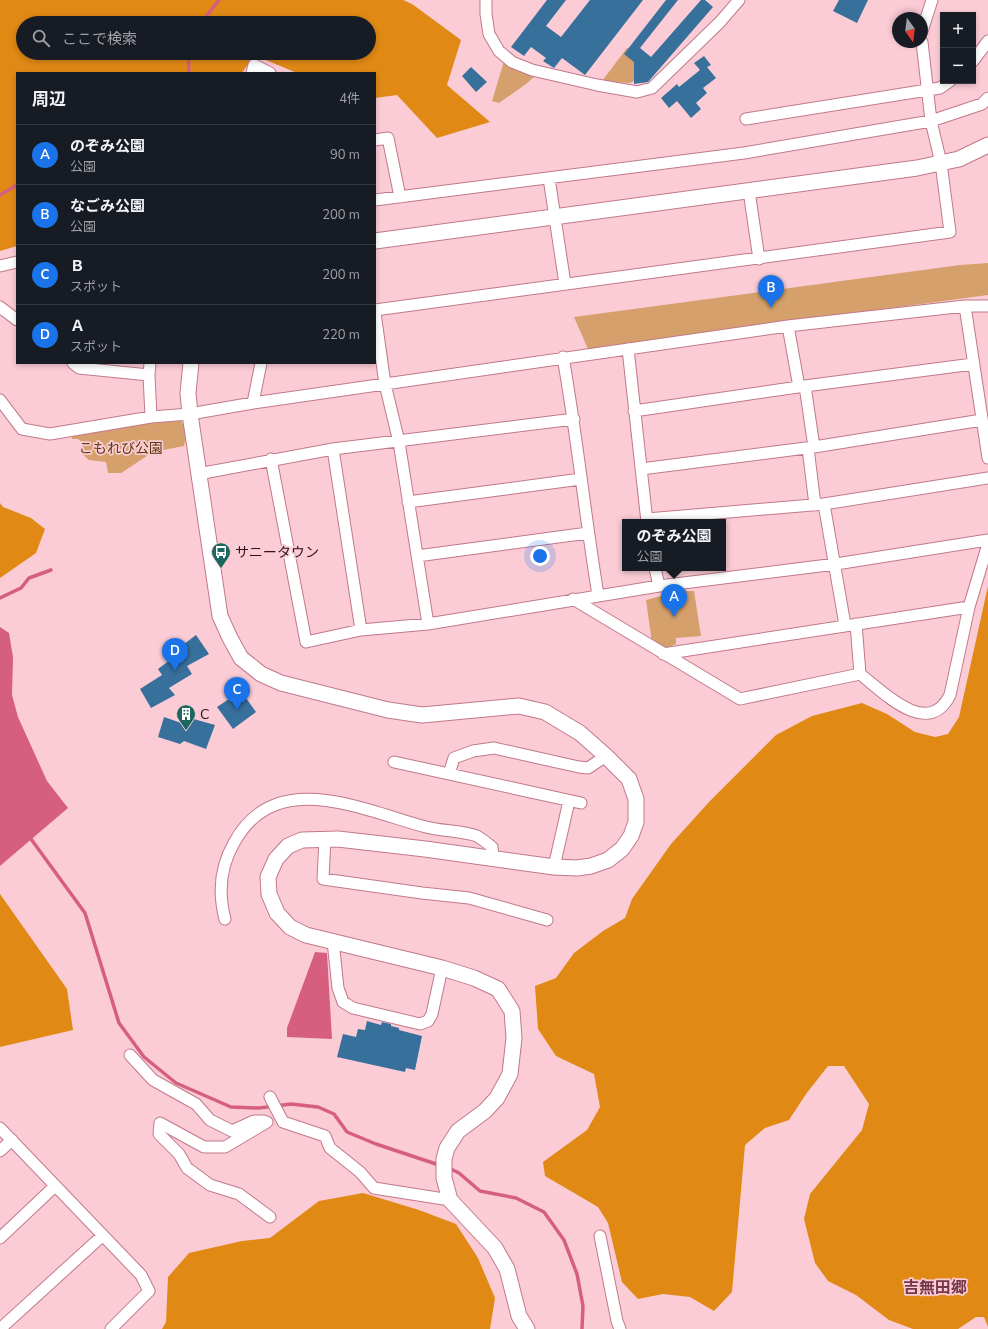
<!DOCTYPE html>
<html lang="ja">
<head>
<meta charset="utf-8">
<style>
	body { margin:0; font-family:"Nunito Sans","Noto Sans JP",sans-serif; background:#20242c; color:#f1f3f6 }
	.controls { position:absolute; right:12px; top:12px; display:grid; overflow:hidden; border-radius:0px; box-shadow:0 2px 6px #0003 }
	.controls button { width:36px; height:36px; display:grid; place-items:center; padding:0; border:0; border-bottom:1px solid #363941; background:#171b24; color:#f1f3f6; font:20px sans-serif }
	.compass { position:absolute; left:892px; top:12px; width:36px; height:36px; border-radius:50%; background:#171b24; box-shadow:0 2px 6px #0003; rotate:166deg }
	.you { position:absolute; left:540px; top:556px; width:14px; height:14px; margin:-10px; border:3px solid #fff; border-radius:50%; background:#1a73e8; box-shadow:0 0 0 6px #1a73e833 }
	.badge { display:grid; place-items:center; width:26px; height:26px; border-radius:50%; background:#1a73e8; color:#fff; font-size:13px; font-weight:700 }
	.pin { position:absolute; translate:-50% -33px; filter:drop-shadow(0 1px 2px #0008) }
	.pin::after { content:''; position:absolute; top:21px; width:14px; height:12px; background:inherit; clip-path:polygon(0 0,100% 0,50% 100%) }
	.popup { position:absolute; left:622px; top:519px; width:104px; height:52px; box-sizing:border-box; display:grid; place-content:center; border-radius:0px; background:#171b24; filter:drop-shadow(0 1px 3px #0005); font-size:13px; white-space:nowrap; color:#9ea1a6 }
	.popup b { font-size:15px; color:#f1f3f6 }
	.popup::after { content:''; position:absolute; left:50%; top:100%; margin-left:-8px; border:8px solid transparent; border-top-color:#171b24 }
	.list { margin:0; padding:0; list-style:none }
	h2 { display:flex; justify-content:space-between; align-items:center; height:52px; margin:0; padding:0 16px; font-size:17px }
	h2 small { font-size:13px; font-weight:400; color:#9ea1a6 }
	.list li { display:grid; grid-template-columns:26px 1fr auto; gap:12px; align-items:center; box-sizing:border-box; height:60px; padding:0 16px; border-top:1px solid #363941 }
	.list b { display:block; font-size:15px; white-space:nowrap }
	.list p { margin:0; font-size:13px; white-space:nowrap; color:#9ea1a6 }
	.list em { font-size:13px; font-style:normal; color:#9ea1a6 }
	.icon { flex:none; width:22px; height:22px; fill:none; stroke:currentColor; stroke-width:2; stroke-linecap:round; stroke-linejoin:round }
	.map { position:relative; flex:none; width:988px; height:1329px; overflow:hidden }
	.search { position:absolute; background:#171b24; box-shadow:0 2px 6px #0003; left:16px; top:16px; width:360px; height:44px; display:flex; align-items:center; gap:10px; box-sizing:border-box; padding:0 14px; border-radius:22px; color:#9ea1a6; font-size:15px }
	.panel { position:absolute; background:#171b24; box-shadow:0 2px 6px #0003; left:16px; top:72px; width:360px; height:292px; border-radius:0px }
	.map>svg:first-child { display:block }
	.green { fill:#d5a06c }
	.forest { fill:#e08915; fill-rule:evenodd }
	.water { fill:#d65f80 }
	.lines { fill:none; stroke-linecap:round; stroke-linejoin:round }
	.stream { stroke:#d65f80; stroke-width:3.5 }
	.building { fill:#38709c }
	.street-casing { stroke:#c1798a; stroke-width:13 }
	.secondary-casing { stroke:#c1798a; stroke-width:17 }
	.street { stroke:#fff; stroke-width:11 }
	.secondary { stroke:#fff; stroke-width:15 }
	.labels { text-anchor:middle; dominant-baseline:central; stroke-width:3.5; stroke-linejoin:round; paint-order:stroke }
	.park-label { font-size:14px; fill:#59350c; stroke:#fbccd5 }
	.poi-label { font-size:14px; fill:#2c1118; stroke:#fbccd5; text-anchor:start }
	.quarter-label { font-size:16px; font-weight:bold; fill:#763748; stroke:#fbccd5 }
</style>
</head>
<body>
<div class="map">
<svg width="988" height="1329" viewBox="0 0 988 1329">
	<rect width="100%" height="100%" fill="#fbccd5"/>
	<path class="green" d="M627 48 641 58 638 79 630 83 602 81Z
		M505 58 534 77 526 84 499 103 492 101Z
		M988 263V295L588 349 574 317 960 265Z
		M177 418C187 425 187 435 184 446L153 452 121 473H108L106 462 89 460 82 454 83 443 78 439H72V436Z
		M680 591H694L701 636 676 638V644L666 648 652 643 646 600Z"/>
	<path class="forest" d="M0 0H403L412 4 461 40 447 85 490 122 437 138 397 95 375 98V73H297L254 55 242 73H17V246L0 251ZM23 23H369V53H23Z
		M0 503 3 507 31 518 45 529 36 553 0 578Z
		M988 586V1327L984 1317H976L958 1329H913L889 1320 856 1295 828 1281 815 1263 804 1219 810 1194 862 1130 869 1104 844 1066H828L806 1094 789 1120 765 1128 745 1145 732 1292 714 1311 690 1297 663 1294 638 1299 622 1282 608 1223 598 1207 545 1176 543 1162 587 1130 600 1107 594 1074 556 1056 538 1029 535 986 556 978 574 953 603 931 625 918 632 899 671 844 710 801 776 735 812 716 862 703 887 714 915 732 935 737 948 734 959 717Z
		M0 894 67 989 73 1030 0 1047Z
		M363 1193 419 1210 456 1224 478 1258 495 1298 490 1329H162L166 1322 168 1277 189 1253 242 1241 270 1238 319 1201Z"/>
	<path class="water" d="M0 627 9 633 13 657 12 695 18 717 47 781 68 808 0 866Z
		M315 952 327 953 332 1039 287 1037V1028Z"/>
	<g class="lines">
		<path class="stream" d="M201 23 219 0
			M188 53 189 73
			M0 195 17 185
			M0 598 21 588 29 578 51 570
			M31 839 85 913 119 1023 144 1057 176 1083 231 1107 259 1108 291 1104 318 1107 334 1114 347 1132 376 1144 439 1165
			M449 1168 459 1173 480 1191 516 1198 544 1212 564 1240 577 1274 583 1306 582 1329"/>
	</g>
	<path class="building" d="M547 0H566L546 26 561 37 590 0H643L585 75 562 58 554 68 543 61 546 58 531 47 524 56 511 47Z
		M666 0H678L640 48 651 57 701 0H705L713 7 648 82 634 84V62L624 54Z
		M839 0H868L857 23 833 11Z
		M704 56 711 65 707 67 716 78 703 88 707 93 696 103 701 109 691 118 677 101 669 108 661 98 677 84 679 87 700 70 694 63Z
		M471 67 487 82 476 92 462 76Z
		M196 635 209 654 187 666 192 674 169 688 175 695 151 708 140 689 162 675 158 669 178 654 176 650Z
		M241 691 256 712 233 729 217 707Z
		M164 717 187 725 190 718 215 725 206 749 184 741 180 744 158 737Z
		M367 1021 381 1025 382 1022 391 1024V1026L399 1028V1030L422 1036 415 1070 406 1068 405 1072 337 1057 343 1034 356 1037 358 1029 365 1030Z"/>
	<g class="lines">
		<g class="street-casing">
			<path id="street" d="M486 0V14L489 34 499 51 512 62 532 70 597 85 637 92 652 88 720 22 739 0
				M922 31 932 0
				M973 61 988 41
				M252 73 254 65 270 73
				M746 119 940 88 950 81
				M375 140 388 138 400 197
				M549 178 565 284
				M749 191 759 259
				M375 200 744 153 931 121 982 104 988 98
				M0 266 17 262
				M965 306 988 458
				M0 307 17 320
				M375 310 950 232 941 163 931 121 922 42
				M375 313 385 384 399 442 428 624
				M788 326 799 387
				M628 349 647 522
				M563 357C577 436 585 516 598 595
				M73 363 79 368 149 375 150 363
				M149 375 151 417
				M805 386 814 447
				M0 400 22 429 50 434 151 417 190 414 253 403 788 326 965 306H988
				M253 403 261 363
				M634 411 805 386 973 364
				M808 448 815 505
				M333 449 361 630
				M271 459 306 642 361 630 428 624 659 586 836 564 988 540
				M641 469 814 447 982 420
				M198 474 333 449 574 419
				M408 502 581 479
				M824 504 845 625
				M647 519 824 504 988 478
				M417 556 588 533
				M655 568 659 586
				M573 599 740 699 860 674
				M856 624 860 674C883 692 928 739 950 695L969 607 988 544
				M663 654 969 607
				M394 762 581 803
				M449 774 454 758 473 751 494 748 579 767 588 768 606 756
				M325 839 323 879 422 893 469 898 547 920
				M554 867 569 801
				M225 919C218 892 220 867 234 843 275 766 365 811 426 827 441 831 465 831 477 836 482 839 487 843 492 847L493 858
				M333 941 338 988 343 1002 353 1008 420 1024 428 1021 432 1014 442 968
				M130 1055 153 1080 196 1104 210 1120 232 1131 254 1121H264
				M270 1097 283 1122 325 1136 330 1148 360 1172 374 1188 450 1200
				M267 1122 225 1147H204L160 1123 159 1134 179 1154 187 1168 210 1185 239 1194 270 1217
				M0 1128 141 1275 149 1291 111 1329
				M0 1151 12 1140
				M600 1236 617 1321 620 1329
				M0 1238 55 1186
				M0 1329 102 1236"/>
		</g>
		<g class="secondary-casing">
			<path id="secondary" d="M375 241 917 168 959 159 988 145
				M191 363 188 393 190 414 220 616 230 638 241 658 261 674 281 683 388 710 422 715 519 706 545 712 580 733 606 756 629 779 636 799V822L631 836 622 849 608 860 591 866 577 868 554 867 425 849 338 839 302 840 288 846 276 859 268 877 269 894 277 913 290 927 306 935 442 968 474 978 498 989 512 1011 514 1038 510 1074 497 1098 485 1111 458 1131 447 1148 444 1159V1178L450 1200 495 1248 507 1269 519 1316 527 1329"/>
		</g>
		<use href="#street" class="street"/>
		<use href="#secondary" class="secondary"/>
	</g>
	<defs>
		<g id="bus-pin" transform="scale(1)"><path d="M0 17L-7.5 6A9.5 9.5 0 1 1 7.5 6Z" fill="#1c675f" stroke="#fbccd5"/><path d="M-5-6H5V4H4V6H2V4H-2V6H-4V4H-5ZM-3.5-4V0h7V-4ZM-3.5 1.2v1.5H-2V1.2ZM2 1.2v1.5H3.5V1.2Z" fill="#fff"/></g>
		<g id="building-pin" transform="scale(1)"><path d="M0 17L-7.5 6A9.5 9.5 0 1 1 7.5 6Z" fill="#1c675f" stroke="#fbccd5"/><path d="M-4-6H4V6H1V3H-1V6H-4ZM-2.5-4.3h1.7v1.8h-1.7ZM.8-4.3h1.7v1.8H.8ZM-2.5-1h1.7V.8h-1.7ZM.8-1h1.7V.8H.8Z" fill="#fff"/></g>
	</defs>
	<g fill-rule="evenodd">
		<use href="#bus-pin" x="221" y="552"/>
		<use href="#building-pin" x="186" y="714"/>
	</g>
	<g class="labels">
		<g class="park-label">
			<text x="121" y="448">こもれび公園</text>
		</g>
		<g class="poi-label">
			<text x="235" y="552">サニータウン</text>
			<text x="200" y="714">C</text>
		</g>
		<g class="quarter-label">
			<text x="935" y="1288">吉無田郷</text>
		</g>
	</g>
</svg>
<div class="controls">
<button>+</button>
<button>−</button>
</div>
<svg class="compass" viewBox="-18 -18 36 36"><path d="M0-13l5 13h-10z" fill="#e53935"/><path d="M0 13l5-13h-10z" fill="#9ea1a6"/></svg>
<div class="you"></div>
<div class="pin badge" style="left:674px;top:617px">A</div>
<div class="popup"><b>のぞみ公園</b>公園</div>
<div class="pin badge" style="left:771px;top:308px">B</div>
<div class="pin badge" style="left:237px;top:710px">C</div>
<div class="pin badge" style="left:175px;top:671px">D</div>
<div class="search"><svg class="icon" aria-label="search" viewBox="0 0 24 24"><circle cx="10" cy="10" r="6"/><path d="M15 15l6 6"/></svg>ここで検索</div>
<section class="panel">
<h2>周辺<small>4件</small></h2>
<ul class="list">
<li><span class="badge">A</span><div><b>のぞみ公園</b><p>公園</p></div><em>90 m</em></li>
<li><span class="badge">B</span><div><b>なごみ公園</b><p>公園</p></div><em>200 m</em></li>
<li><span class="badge">C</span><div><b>Ｂ</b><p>スポット</p></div><em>200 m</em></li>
<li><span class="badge">D</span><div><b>Ａ</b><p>スポット</p></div><em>220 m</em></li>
</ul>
</section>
</div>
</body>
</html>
